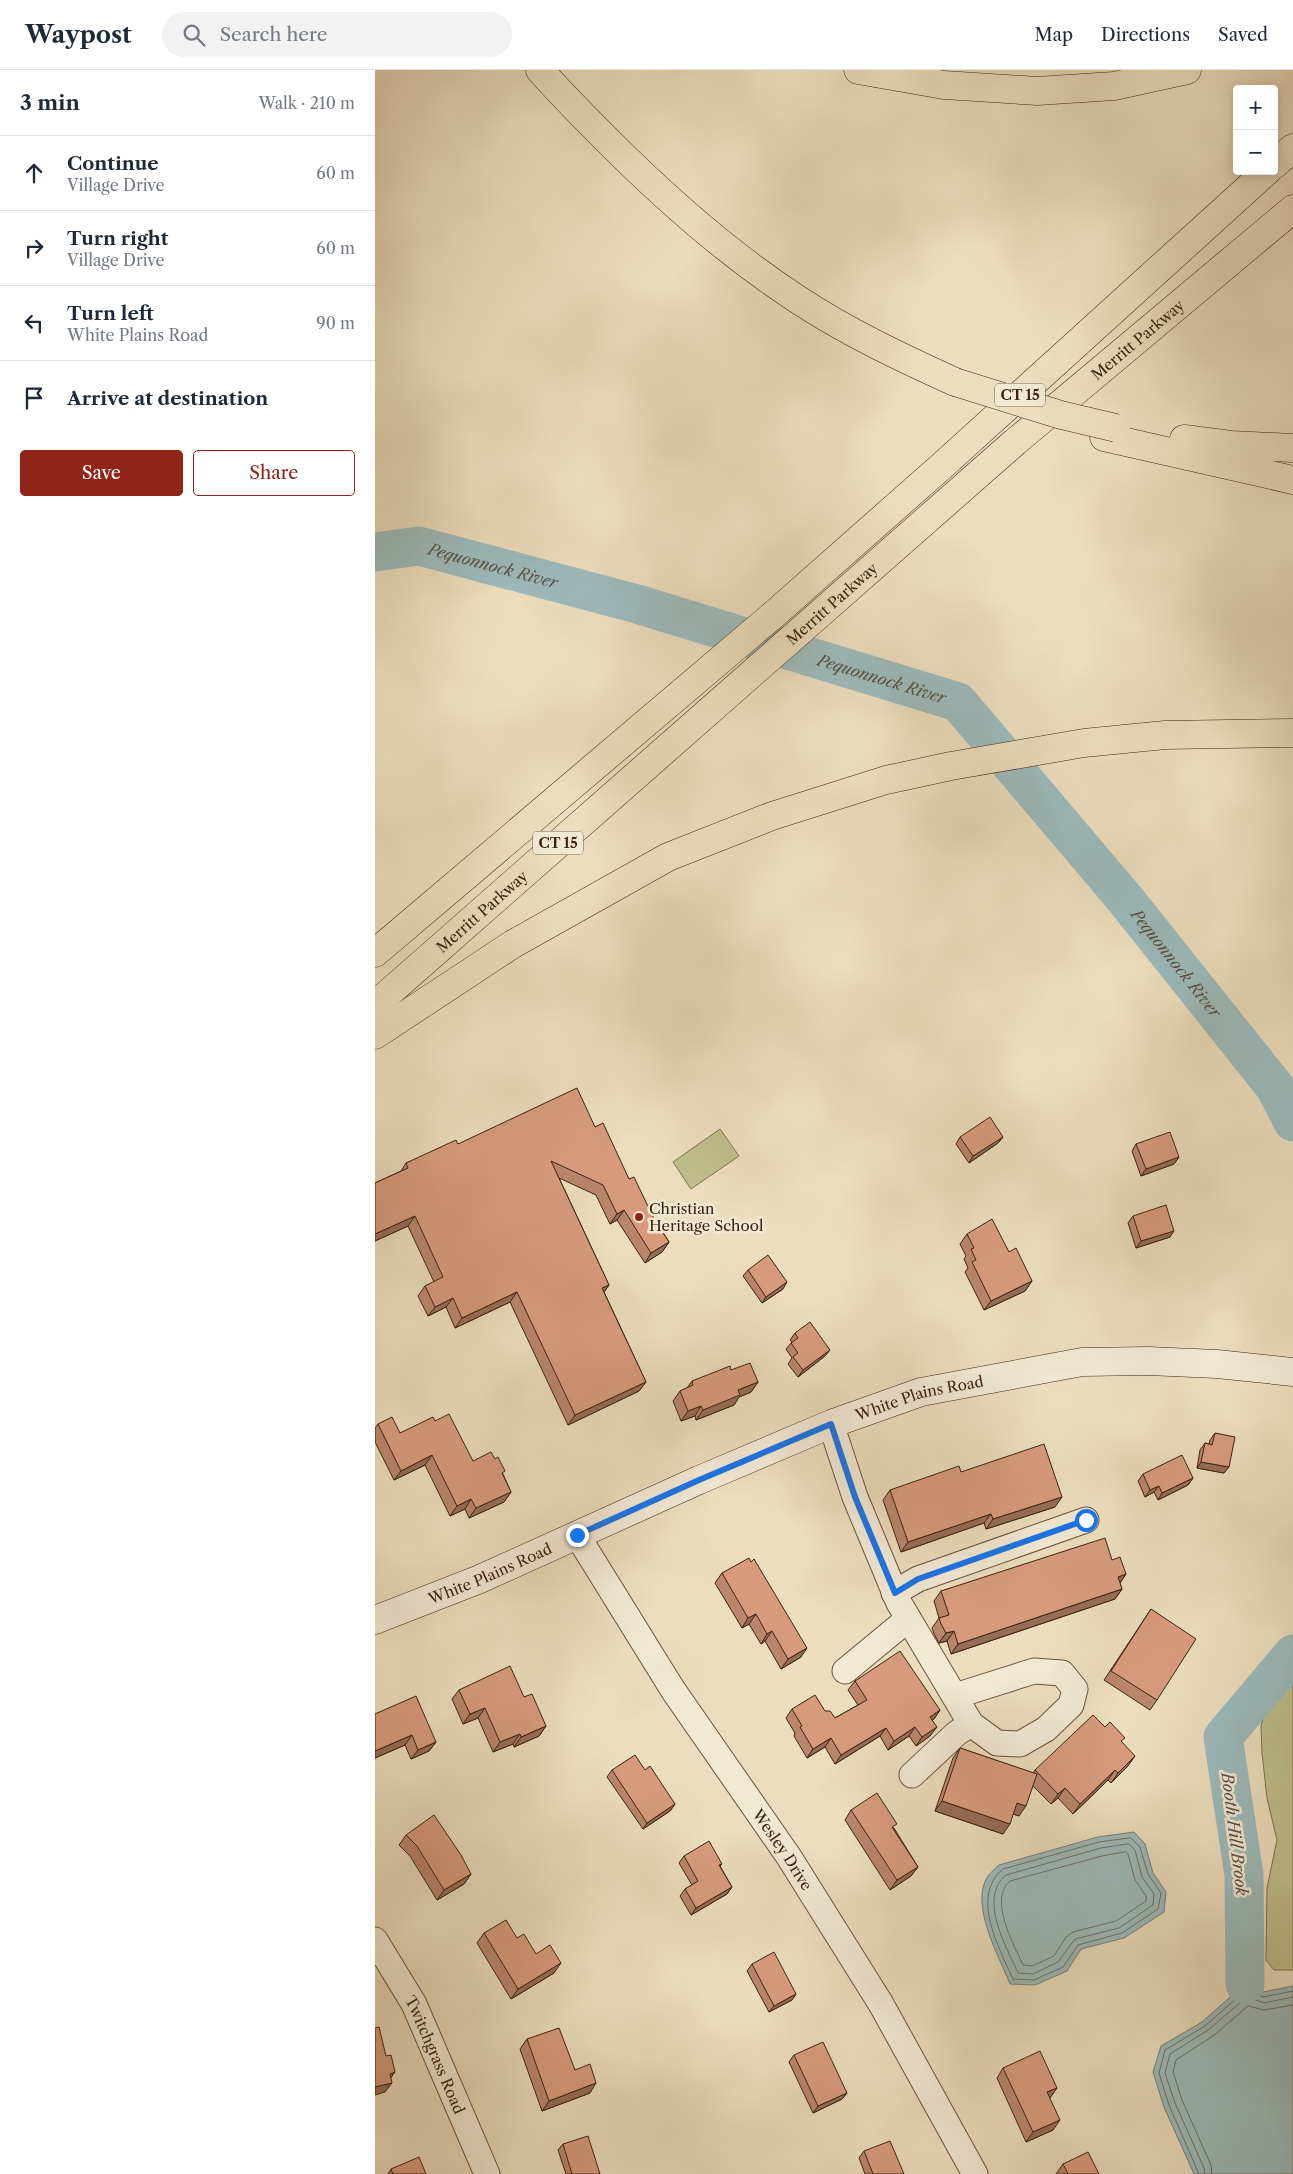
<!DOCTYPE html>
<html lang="en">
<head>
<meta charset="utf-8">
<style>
	body { margin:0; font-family:"Libre Caslon Text",serif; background:#f2f2f3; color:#1f2937 }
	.controls { position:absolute; right:15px; top:15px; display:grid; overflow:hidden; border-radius:5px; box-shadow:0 2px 12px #0003 }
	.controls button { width:45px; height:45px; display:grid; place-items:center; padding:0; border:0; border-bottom:1px solid #e0e1e3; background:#fff; color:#1f2937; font:25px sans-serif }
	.stop { position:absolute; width:15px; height:15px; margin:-11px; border:4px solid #1a73e8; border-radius:50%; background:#fff }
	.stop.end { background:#1a73e8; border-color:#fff; box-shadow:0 1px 5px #0008 }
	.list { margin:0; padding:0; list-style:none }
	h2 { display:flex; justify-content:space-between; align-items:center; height:65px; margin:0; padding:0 20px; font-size:21px }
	h2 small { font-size:16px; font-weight:400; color:#747a83 }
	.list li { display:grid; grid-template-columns:32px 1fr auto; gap:15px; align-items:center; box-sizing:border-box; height:75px; padding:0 20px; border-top:1px solid #e0e1e3 }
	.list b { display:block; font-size:19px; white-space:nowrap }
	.list p { margin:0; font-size:16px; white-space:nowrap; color:#747a83 }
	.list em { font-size:16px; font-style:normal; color:#747a83 }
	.actions { display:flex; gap:10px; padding:15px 20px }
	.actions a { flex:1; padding:11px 0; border:1px solid #8f2418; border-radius:5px; text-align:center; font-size:18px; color:#8f2418 }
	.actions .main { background:#8f2418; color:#fff }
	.icon { flex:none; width:28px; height:28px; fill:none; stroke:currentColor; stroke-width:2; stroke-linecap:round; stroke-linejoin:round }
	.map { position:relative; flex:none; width:918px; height:2104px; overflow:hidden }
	header { display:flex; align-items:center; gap:30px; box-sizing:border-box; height:70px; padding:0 25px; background:#fff; border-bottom:1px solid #e0e1e3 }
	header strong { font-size:24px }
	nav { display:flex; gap:28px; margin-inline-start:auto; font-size:18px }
	.search { width:350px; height:45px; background:#f2f2f3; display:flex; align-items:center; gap:12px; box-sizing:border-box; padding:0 18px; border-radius:28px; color:#747a83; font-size:19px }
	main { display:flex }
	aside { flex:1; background:#fff }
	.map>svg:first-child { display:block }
	.green { fill:#bfbf8c; stroke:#7e714e }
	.water { fill:#9cbabb; stroke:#767e77 }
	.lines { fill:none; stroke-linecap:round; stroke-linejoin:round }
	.shore { stroke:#6c6e66; stroke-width:1 }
	.river { stroke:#9cbabb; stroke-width:39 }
	.street-casing { stroke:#68523c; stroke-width:27 }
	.secondary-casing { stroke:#3c2311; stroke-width:29 }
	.highway-casing { stroke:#3c2311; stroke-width:29 }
	.street { stroke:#f2e9d4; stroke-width:25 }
	.secondary { stroke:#f2e9d4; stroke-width:28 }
	.highway { stroke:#ebddbd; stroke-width:28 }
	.highway-bridge-casing { stroke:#3c2311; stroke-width:29; stroke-linecap:butt }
	.highway-bridge { stroke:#ebddbd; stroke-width:28 }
	.wall { fill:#b9856b; stroke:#3c2311 }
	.shaded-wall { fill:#966c57; stroke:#3c2311 }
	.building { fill:#d79b7c; stroke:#3c2311 }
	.route { stroke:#1a73e8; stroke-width:6 }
	.poi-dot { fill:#8f2418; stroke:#f2e9d4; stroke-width:2 }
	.labels { text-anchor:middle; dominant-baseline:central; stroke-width:5; stroke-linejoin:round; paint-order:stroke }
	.shield { fill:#f2e9d4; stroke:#735e4c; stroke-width:1 }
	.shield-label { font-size:14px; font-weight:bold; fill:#3c2311 }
	.street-label { font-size:15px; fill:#3c2311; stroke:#f2e9d4 }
	.poi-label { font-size:15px; fill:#3c2311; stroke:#f2e9d4; text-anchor:start }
	.water-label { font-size:16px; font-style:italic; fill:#595044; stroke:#f2e9d4 }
</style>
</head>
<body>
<header>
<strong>Waypost</strong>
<div class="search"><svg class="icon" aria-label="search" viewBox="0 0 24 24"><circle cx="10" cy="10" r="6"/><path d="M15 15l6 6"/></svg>Search here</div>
<nav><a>Map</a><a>Directions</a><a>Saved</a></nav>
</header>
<main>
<aside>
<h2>3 min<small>Walk · 210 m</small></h2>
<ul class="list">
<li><svg class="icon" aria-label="ahead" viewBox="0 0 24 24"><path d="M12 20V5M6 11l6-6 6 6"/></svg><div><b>Continue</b><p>Village Drive</p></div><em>60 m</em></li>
<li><svg class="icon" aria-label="right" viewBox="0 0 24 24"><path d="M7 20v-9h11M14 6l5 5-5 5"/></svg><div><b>Turn right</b><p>Village Drive</p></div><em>60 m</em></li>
<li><svg class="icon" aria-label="left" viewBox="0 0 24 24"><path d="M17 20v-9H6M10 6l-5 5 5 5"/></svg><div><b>Turn left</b><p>White Plains Road</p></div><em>90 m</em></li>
<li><svg class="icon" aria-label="arrive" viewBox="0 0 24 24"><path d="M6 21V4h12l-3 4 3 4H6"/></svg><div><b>Arrive at destination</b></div></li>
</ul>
<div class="actions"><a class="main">Save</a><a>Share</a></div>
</aside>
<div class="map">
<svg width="918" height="2104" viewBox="0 0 918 2104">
	<rect width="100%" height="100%" fill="#ebddbd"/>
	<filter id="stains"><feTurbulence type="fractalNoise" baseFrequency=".004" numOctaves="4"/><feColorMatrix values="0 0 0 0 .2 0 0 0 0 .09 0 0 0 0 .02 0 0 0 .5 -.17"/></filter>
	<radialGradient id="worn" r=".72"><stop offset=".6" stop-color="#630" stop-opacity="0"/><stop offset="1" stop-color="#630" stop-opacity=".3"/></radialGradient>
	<path class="green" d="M345 1059 364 1086 316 1119 298 1092Z
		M913 1613 918 1615V1900H899L891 1890 892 1818 902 1770 892 1728 887 1683 886 1655 893 1636Z"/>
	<path class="water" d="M759 1762 770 1774 778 1803 791 1822 789 1842 749 1868 706 1879 692 1901 660 1915 635 1914C624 1886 594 1834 613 1806 616 1802 621 1798 624 1795L723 1767Z
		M870 1914 888 1922 918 1916V2104H819L789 2037 778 2002 786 1976 827 1952Z"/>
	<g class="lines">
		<path class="shore" d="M756 1768 765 1777 773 1804 786 1823 783 1839 747 1863 703 1875 688 1897 659 1910 638 1909C624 1878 595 1826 628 1799L724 1772Z
			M754 1774 760 1780 767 1807 779 1824 778 1835 744 1858 700 1869 683 1892 658 1904 643 1903C631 1876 603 1828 631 1805L726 1778Z
			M751 1782 753 1784 760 1810 771 1826V1831L741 1851 698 1862 691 1867 679 1886 657 1896 648 1895C639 1875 613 1829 635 1811L727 1786Z
			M824 2104 794 2035 784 2003 790 1980 830 1956 871 1920 888 1927 918 1921
			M830 2104 829 2098 800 2033 790 2003 795 1984 833 1960 872 1927 889 1933 918 1927
			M837 2104 836 2095 807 2030 798 2002 801 1990 838 1966 873 1936 889 1940 918 1935"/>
		<g class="river">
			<path id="s1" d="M0 482 44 476 262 534 583 632 750 829 900 1017 918 1052"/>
			<path d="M870 1914 869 1805 848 1667 918 1584"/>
		</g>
		<g class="street-casing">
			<g id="street">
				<path d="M456 1354 480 1427 524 1533 596 1654 622 1673 645 1674 671 1659 696 1635 700 1619 687 1603 659 1601 580 1626"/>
				<path id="s2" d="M202 1465 298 1620 414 1787 506 1934 600 2104"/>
				<path d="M519 1523 543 1509 711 1450"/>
				<path d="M470 1601 533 1549"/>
				<path d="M537 1705 582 1663 596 1654"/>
				<path id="s3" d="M0 1870 39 1934 112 2104"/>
			</g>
		</g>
		<g class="secondary-casing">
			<g id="secondary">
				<path id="s4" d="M0 1550 105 1509 324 1410 456 1354 546 1322 707 1292 773 1291 842 1294 918 1302"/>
			</g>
		</g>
		<g class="highway-casing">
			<g id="highway">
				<path d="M165 0C187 25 210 48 233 71 291 129 353 184 422 229 472 262 525 287 580 312"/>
				<path d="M483 0 569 15 662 21 739 16 812 0"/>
				<path d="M899 95 918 78"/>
				<path d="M729 367 918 410"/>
				<path d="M809 369 856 375 918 378"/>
				<path d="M0 883 397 546 569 394 892 101"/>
				<path id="s5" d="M0 935 640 372 918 139"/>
				<path d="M0 965 138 874 293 787 397 746 511 710 576 696 709 673 790 665 918 663"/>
			</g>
		</g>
		<use href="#street" class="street"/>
		<use href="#secondary" class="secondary"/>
		<use href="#highway" class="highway"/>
		<g class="highway-bridge-casing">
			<path id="highway-bridge" d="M580 312 686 345 741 358"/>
		</g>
		<use href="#highway-bridge" class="highway-bridge"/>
	</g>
	<path class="wall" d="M220 1057 254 1109 294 1172 287 1182 270 1193 242 1150 235 1154 221 1125 184 1108 234 1215 229 1222 271 1312 264 1321 193 1355 135 1232 80 1258 71 1237 53 1246 43 1226 50 1216 59 1212 33 1156 0 1171V1113L26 1101 31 1093 83 1074Z
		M585 1067H628L623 1073 594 1093 581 1074Z
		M761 1074 804 1087 799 1094 766 1106 757 1081Z
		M758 1146 795 1167 761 1178 753 1153Z
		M592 1164 634 1182 657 1211 650 1221 609 1240 590 1202 593 1198 589 1189 591 1186 585 1174Z
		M373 1200 408 1219 387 1233 368 1206Z
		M420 1263 450 1286 423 1307 413 1294 417 1288 411 1279 417 1272 415 1270Z
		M356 1300 383 1312 376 1322 364 1327 359 1335 321 1350 320 1346 306 1351 298 1331 305 1321 312 1318 317 1311Z
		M60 1351 98 1391 128 1404 136 1422 129 1432 94 1448 90 1439 75 1446 50 1395 19 1410 0 1372V1358L3 1354 25 1363Z
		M840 1363 849 1403 822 1398 825 1380 830 1373 834 1374 835 1370Z
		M586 1402 680 1437 611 1459 609 1453 526 1482 508 1430 515 1420Z
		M768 1404 818 1408 813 1415 783 1430 779 1422 770 1427 763 1411Z
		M737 1490 751 1504 745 1513 747 1519 740 1529 576 1584 572 1571 564 1573 559 1564 557 1558 564 1548 559 1531 566 1521Z
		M376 1492 426 1587 406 1599 390 1571 386 1574 374 1554 367 1558 340 1513 347 1503Z
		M776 1539 782 1630 775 1640 729 1610Z
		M480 1611 565 1640 559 1649 557 1650 555 1666 541 1676 534 1666 513 1680 505 1666 460 1694 450 1677 432 1688 419 1666 420 1663 411 1648 417 1639 450 1641 460 1648 483 1635 473 1620Z
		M84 1620 149 1627 171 1656 164 1666 139 1677 138 1674 118 1682 103 1648 88 1654 77 1629Z
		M0 1644 61 1672 54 1681 36 1689 30 1675 0 1688Z
		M730 1657 747 1672 753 1696 736 1713 733 1710 698 1744 683 1728 676 1734 658 1716 644 1746 638 1744 628 1764 560 1741 578 1688 585 1678 658 1703 660 1700Z
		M237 1700H270L300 1734 295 1741 268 1759 232 1707Z
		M476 1740 519 1758 543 1797 536 1806 515 1820 470 1750Z
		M31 1765 96 1804 89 1814 62 1830 35 1786 24 1775Z
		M309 1786 347 1794 345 1796 357 1817 352 1824 316 1845 305 1826 310 1819 317 1815 304 1793Z
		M109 1863 142 1868 161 1884 179 1903 136 1929 102 1873Z
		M377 1894 421 1924 417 1930 394 1942 372 1901Z
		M152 1969 200 2000 215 2023 167 2041 145 1979Z
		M419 1985 472 2023 467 2029 438 2043 414 1992Z
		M628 1998 682 2018 674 2028 678 2060 651 2072 622 2008Z
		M188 2074 225 2104H191L183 2080Z
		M489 2081 529 2104H490L484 2088Z
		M688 2094 724 2104H681Z
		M16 2099 51 2104H13Z"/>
	<path class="shaded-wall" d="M628 1067 623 1073 594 1093 598 1086Z
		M804 1087 799 1094 766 1106 771 1099Z
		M249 1140 242 1150 235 1154 242 1144Z
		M40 1146 33 1156 0 1171V1164Z
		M799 1161 795 1167 761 1178 766 1171Z
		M294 1172 287 1182 270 1193 276 1183Z
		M657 1211 650 1221 609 1240 616 1231Z
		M412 1212 408 1219 387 1233 391 1227Z
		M234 1215 227 1225V1218Z
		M142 1222 135 1232 80 1258 87 1248Z
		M78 1228 71 1237 53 1246 60 1237Z
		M455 1280 450 1286 423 1307 428 1300Z
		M271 1312 264 1321 193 1355 200 1345Z
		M383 1312 376 1322 364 1327 359 1335 321 1350 328 1340 363 1320Z
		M326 1336 320 1346 306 1351 313 1341Z
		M57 1385 50 1395 19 1410 26 1401Z
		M826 1392 854 1397 849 1403 822 1398Z
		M818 1408 813 1415 783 1430 787 1423Z
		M784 1416 779 1422 770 1427 775 1420Z
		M136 1422 129 1432 94 1448 101 1438Z
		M687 1427 680 1437 611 1459 618 1449Z
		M96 1429 90 1439 75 1446 82 1436Z
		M616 1444 609 1453 526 1482 533 1472Z
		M751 1504 744 1514 743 1507Z
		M747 1519 740 1529 576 1584 583 1574Z
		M381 1544 374 1554 367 1558 373 1548Z
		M397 1561 390 1571 386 1574 392 1564Z
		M579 1561 572 1571 564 1573 571 1563Z
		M432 1578 426 1587 406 1599 413 1589Z
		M110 1638 103 1648 88 1654 95 1644Z
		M565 1640 559 1649 549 1656 555 1647Z
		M171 1656 164 1666 139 1677 146 1667Z
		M540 1657 534 1666 513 1680 519 1671Z
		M562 1657 555 1666 541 1676 547 1667Z
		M511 1658 505 1666 460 1694 466 1685Z
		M145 1664 138 1674 118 1682 125 1672Z
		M37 1665 30 1675 0 1688V1681Z
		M456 1668 450 1677 432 1688 438 1679Z
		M61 1672 54 1681 36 1689 43 1680Z
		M760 1686 753 1696 736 1713 743 1703Z
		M740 1700 733 1710 698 1744 705 1734Z
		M690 1718 683 1728 676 1734 683 1724Z
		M567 1731 635 1754 628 1764 560 1741Z
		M642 1733 651 1736 644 1746 635 1743Z
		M300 1734 295 1741 268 1759 272 1753Z
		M543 1797 536 1806 515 1820 522 1810Z
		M96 1804 89 1814 62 1830 69 1820Z
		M357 1817 352 1824 316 1845 321 1838Z
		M186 1893 179 1903 136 1929 143 1919Z
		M421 1924 417 1930 394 1942 399 1936Z
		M20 2002 13 2012 15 2004Z
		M17 2013 10 2022 0 2025V2017Z
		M221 2013 215 2023 167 2041 174 2031Z
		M682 2018 675 2028 665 2032 672 2022Z
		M472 2023 467 2029 438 2043 443 2036Z
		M685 2050 678 2060 651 2072 658 2062Z"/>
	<path class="building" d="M202 1018 220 1057 228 1053 254 1109 259 1107 279 1149 294 1172 276 1183 249 1140 242 1144 228 1115 176 1091 234 1215 227 1218 271 1312 200 1345 142 1222 87 1248 78 1228 60 1237 50 1216 68 1207 40 1146 0 1164V1113L33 1098 31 1093 81 1070 83 1074Z
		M615 1047 628 1067 598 1086 585 1067Z
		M795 1062 804 1087 771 1099 761 1074Z
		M791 1135 799 1161 766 1171 758 1146Z
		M617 1149 634 1182 641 1178 657 1211 616 1231 597 1192 601 1190 596 1179 599 1178 592 1164Z
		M393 1185 412 1212 391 1227 373 1200Z
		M435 1252 455 1280 428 1300 418 1287 423 1283 416 1273 423 1268 420 1263Z
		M375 1293 383 1312 363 1320 365 1325 328 1340 326 1336 313 1341 305 1321 318 1315 317 1311 355 1296 356 1300Z
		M74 1344 98 1391 116 1382 120 1389 123 1387 130 1401 127 1403 136 1422 101 1438 96 1429 82 1436 57 1385 26 1401 3 1354 17 1347 25 1363 58 1347 60 1351Z
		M840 1363 860 1367 854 1397 826 1392 830 1373 837 1375Z
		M669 1374 687 1427 618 1449 616 1444 533 1472 515 1420 584 1396 586 1402Z
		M807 1385 818 1408 787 1423 784 1416 775 1420 768 1404Z
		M730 1468 737 1490 745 1487 751 1504 743 1507 747 1519 583 1574 579 1561 571 1563 566 1554 564 1548 574 1545 566 1521Z
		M374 1488 376 1492 379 1489 432 1578 413 1589 397 1561 392 1564 381 1544 373 1548 347 1503Z
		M776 1539 821 1569 782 1630 736 1601Z
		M525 1581 565 1640 555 1647 562 1657 547 1667 540 1657 519 1671 511 1658 466 1685 456 1668 438 1679 425 1657 427 1656 417 1639 440 1625 450 1641H455L460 1648 492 1630 480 1611Z
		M135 1596 149 1627 157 1624 171 1656 146 1667 145 1664 125 1672 110 1638 95 1644 84 1620Z
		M41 1626 61 1672 43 1680 37 1665 0 1681V1644Z
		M718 1645 730 1657 735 1652 750 1668 746 1671 760 1686 743 1703 740 1700 705 1734 690 1718 683 1724 660 1700Z
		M585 1678 662 1704 651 1736 642 1733 635 1754 567 1731Z
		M260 1685 270 1700 275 1696 300 1734 272 1753 237 1700Z
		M502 1723 522 1754 517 1757 543 1797 522 1810 476 1740Z
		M59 1745 86 1785 96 1804 69 1820 42 1776 31 1765Z
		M334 1771 347 1794 344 1795 357 1817 321 1838 310 1819 323 1811 309 1786Z
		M131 1850 142 1868 149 1864 161 1884 175 1875 186 1893 143 1919 109 1863Z
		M399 1882 421 1924 399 1936 377 1894Z
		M4 1957 11 1986 16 1985 20 2002 15 2004 17 2013 0 2017V1958Z
		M184 1958 200 2000 215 1994 221 2013 174 2031 152 1969Z
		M448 1972 472 2023 443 2036 419 1985Z
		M665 1981 682 2018 672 2022 685 2050 658 2062 628 1998Z
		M213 2066 225 2104H197L188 2074Z
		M515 2071 529 2104H498L489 2081Z
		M713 2082 724 2104H693L688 2094Z
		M44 2087 51 2104H18L16 2099Z"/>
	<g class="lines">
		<path class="route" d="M202 1465 324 1410 456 1354 480 1427 520 1523 543 1509 711 1450"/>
	</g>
	<circle class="poi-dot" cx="264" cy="1147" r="5"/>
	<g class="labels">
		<g class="shield">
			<rect x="620" y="313.5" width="50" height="23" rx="4"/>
			<rect x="158" y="761.5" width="50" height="23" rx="4"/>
		</g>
		<g class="shield-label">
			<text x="645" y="325">CT 15</text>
			<text x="183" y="773">CT 15</text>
		</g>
		<g class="street-label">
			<text stroke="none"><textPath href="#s5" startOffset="1012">Merritt Parkway</textPath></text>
			<text stroke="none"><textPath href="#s5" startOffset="608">Merritt Parkway</textPath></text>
			<text stroke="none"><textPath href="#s5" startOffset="142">Merritt Parkway</textPath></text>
			<text stroke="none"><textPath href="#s4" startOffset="589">White Plains Road</textPath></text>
			<text stroke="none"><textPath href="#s4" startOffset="124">White Plains Road</textPath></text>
			<text stroke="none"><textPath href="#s2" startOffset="376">Wesley Drive</textPath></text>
			<text stroke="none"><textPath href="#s3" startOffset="130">Twitchgrass Road</textPath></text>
		</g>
		<g class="poi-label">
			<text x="274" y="1138">Christian<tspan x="274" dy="17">Heritage School</tspan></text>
		</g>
		<g class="water-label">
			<text stroke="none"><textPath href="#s1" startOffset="121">Pequonnock River</textPath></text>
			<text stroke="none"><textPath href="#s1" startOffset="526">Pequonnock River</textPath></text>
			<text stroke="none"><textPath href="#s1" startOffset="946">Pequonnock River</textPath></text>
			<text transform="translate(860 1764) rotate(83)">Booth Hill Brook</text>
		</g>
	</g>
	<rect width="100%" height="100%" filter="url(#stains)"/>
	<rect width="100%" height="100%" fill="url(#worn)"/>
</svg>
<div class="controls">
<button>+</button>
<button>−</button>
</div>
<div class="stop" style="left:711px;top:1450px"></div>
<div class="stop end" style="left:202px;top:1465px"></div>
</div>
</main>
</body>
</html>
